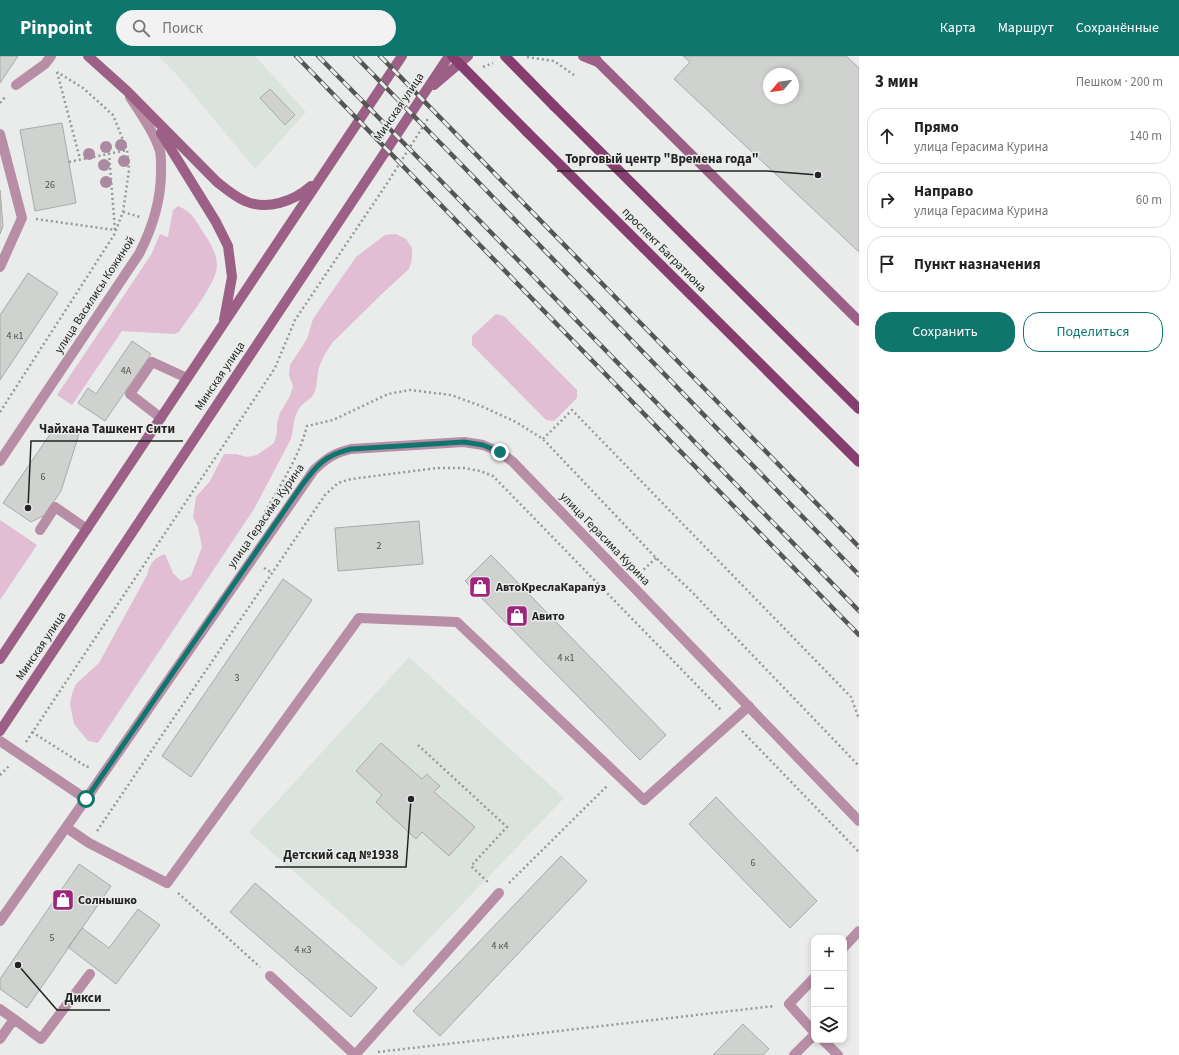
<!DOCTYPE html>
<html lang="ru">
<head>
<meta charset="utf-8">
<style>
	body { margin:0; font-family:"Source Sans 3",sans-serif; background:#f2f2f2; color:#222 }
	.controls { position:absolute; right:12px; bottom:12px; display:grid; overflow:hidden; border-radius:8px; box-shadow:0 2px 6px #0003 }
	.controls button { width:36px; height:36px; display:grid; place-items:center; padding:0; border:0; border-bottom:1px solid #e0e0e0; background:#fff; color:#222; font:20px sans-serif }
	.compass { position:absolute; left:763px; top:12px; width:36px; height:36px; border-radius:50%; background:#fff; box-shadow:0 2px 6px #0003; rotate:241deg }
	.stop { position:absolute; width:12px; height:12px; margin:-9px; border:3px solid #0f766e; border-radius:50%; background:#fff }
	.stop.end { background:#0f766e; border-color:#fff; box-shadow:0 1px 4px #0008 }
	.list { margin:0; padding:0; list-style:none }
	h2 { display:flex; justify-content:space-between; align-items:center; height:52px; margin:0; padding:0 16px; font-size:17px }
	h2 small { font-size:13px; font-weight:400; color:#767676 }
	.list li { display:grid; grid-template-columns:26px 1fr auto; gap:12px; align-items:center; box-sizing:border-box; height:56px; margin:0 8px 8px; padding:0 8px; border:1px solid #e0e0e0; border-radius:16px }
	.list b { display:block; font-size:15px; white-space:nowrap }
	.list p { margin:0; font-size:13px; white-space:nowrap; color:#767676 }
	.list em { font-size:13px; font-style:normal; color:#767676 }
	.actions { display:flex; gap:8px; padding:12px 16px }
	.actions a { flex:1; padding:9px 0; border:1px solid #0f766e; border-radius:16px; text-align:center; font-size:14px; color:#0f766e }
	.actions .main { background:#0f766e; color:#fff }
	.icon { flex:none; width:22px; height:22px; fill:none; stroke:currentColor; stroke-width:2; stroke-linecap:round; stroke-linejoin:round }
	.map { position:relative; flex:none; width:859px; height:999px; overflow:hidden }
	header { display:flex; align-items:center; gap:24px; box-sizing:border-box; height:56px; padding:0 20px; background:#0f766e; color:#fff }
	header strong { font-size:19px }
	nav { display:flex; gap:22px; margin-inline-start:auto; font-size:14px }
	.search { width:280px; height:36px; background:#f2f2f2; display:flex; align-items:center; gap:10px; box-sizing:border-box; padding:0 14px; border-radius:22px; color:#767676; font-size:15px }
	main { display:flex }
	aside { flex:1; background:#fff }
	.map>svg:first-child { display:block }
	.built { fill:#dbe4dc }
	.green { fill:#e1bed3 }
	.building { fill:#cfd2cf; stroke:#a8aba8; fill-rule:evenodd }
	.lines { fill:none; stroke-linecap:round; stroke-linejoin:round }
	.path { stroke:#969997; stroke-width:2.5; stroke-dasharray:2 3; stroke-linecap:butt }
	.lane { stroke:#b88ea7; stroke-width:10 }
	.street { stroke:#b88ea7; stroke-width:10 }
	.secondary { stroke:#9c6086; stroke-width:10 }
	.primary { stroke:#863e6e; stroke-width:10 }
	.rail-casing { stroke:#555756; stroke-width:4.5 }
	.rail { stroke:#e9ecea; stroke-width:3; stroke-dasharray:9; stroke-linecap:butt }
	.primary-bridge { stroke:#863e6e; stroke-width:10 }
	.tree { fill:#ab89a0 }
	.route { stroke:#0f766e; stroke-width:5 }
	.labels { text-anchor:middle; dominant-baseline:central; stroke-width:3; stroke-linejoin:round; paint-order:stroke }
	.number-label { font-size:10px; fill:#4d4f4d }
	.street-label { font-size:12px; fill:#222322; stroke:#e9ecea }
	.poi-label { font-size:12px; font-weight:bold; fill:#222322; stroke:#e9ecea; text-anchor:start }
	.leader { fill:none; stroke:#222322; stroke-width:1.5 }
	.callout-dot { fill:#222322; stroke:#e9ecea; stroke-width:1.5 }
	.callout-label { font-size:13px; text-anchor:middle; font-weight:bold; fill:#222322; stroke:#e9ecea; stroke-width:3; stroke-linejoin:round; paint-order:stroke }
</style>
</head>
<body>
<header>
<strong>Pinpoint</strong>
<div class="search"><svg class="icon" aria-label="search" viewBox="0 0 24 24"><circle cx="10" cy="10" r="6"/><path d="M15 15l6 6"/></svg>Поиск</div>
<nav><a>Карта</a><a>Маршрут</a><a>Сохранённые</a></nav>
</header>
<main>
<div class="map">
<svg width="859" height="999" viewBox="0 0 859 999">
	<rect width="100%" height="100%" fill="#e9ecea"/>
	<path class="built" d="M158 0H255L306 56 255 113 179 21Z
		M409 601 564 742 402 911 249 776Z"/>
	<path class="green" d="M178 150C192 156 195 163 203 176 210 186 220 202 216 216 212 232 189 261 179 276L174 278 122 275 72 349 57 339 151 199 160 178 168 181 173 154Z
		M396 178 406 183 412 192V203L409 213 385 235 333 286C327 294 320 306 318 316 317 322 317 329 315 335 313 342 306 345 301 350 293 359 294 372 291 383L254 453 98 687 88 685 74 668 70 648 72 638 76 628 99 607 147 519C150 507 154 502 165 498L173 517 181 525 191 520 202 491 198 471 193 461 196 441 210 425 224 398H236L247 401 257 399 274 387 277 377V367L280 357 290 340 293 330 289 319 290 309 307 283 313 263 356 201 385 179Z
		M496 258 504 260 577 334V342L554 365 546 364 472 289V280Z
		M0 464 37 489 0 544Z"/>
	<path class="building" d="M0 0H18L0 27Z
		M683 0H846L859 12V196L674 23 690 6ZM769 18H793V42H769Z
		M270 33 295 59 285 69 260 42Z
		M62 67 76 147 35 155 20 74Z
		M0 134 3 170 0 178Z
		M28 217 58 237 0 324V259Z
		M132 285 151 298 105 365 78 347 88 332 96 338Z
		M55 371 79 378 61 435 45 459 31 466 3 447Z
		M419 465 423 508 338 515 335 472Z
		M491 499 666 679 640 704 465 525Z
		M283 523 312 544 191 721 162 700Z
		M381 687 422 723 427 718 433 724 440 730 434 736 475 771 449 800 422 776 416 783 376 746 382 739 356 715Z
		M716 741 817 845 790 872 689 768Z
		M561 800 587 825 440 980 413 955Z
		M79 808 111 830 27 952 0 933V923Z
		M255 827 377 932 351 961 230 856Z
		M138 853 160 869 116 928 68 891 82 872 109 892Z
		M743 968 769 993 763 999H713Z"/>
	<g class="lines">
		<path class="path" d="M527 1 554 5 574 19
			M483 11 493 7
			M57 16 80 103
			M0 47 6 40
			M69 106 127 94
			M123 156 140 161
			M36 163 115 174 109 97
			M0 356 114 179 123 156 129 114 127 94 113 59 83 32 57 16
			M543 383 572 354 851 641 859 663
			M265 456C281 428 299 401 307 370L333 364 388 338 410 334 451 339 481 350 516 366 543 383 656 502 691 535 859 710
			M264 512 272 517
			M640 517 656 502
			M742 675 859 796
			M32 676 87 711 91 709
			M26 686 275 312 295 264 386 129 429 61
			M418 689 507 771 471 810 489 827
			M0 719 9 710
			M97 775 325 439 338 427 351 423 437 412H464L480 415 493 420 722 655
			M509 827 608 729
			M178 837 260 911
			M378 996 774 950"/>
		<path class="lane" d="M16 29 45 8 51 0
			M0 78 22 162 0 211
			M161 362 130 338 152 306 187 322
			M40 474 55 451 87 473
			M67 772 89 787 167 827 359 562 457 566 644 744 749 650
			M0 865 86 743
			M844 891 859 875
			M270 920 355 999
			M814 922 789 948 814 976
			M0 953 14 963 0 983
			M14 963 41 983 90 918
			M823 984 838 999
			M355 999 499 837
			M794 999 814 979"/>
		<path class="street" d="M0 405 139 198C153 171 162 141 161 110 161 105 161 99 160 95 154 76 141 58 130 41
			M0 685 86 743 314 414C327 402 334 397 351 393L464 386 483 389 500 396 513 406 859 765"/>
		<path class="secondary" d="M88 0 127 35 217 126C226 133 235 141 245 145 267 155 294 145 311 130
			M583 0 598 6
			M594 0 598 6 859 265
			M434 29 468 0
			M161 77 216 166 228 190 232 221 224 264
			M0 603 402 0
			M0 675 449 0"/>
		<path class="primary" d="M554 50 859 353
			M527 76 859 406"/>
		<g class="rail-casing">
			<path id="rail" d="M296 0 859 579
				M318 0 443 127 859 555
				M355 0 455 102 859 519
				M380 0 859 491"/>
		</g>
		<use href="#rail" class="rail"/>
		<path class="primary-bridge" d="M452 0 527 76
			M505 0 554 50"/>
	</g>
	<g class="tree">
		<circle cx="121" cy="89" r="6"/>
		<circle cx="106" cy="91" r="6"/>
		<circle cx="89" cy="98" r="6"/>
		<circle cx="124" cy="105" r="6"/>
		<circle cx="104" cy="109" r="6"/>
		<circle cx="106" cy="126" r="6"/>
	</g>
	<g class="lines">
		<path class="route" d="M86 743 302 429C317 409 325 399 351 393L464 386 483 389 500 396"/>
	</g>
	<defs>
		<g id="shop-square" transform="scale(1.15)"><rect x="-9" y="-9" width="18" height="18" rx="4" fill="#9e257c" stroke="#e9ecea"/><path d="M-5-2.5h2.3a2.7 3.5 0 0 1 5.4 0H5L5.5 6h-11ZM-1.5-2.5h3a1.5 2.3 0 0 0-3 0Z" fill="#fff"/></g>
	</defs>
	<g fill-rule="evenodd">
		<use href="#shop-square" x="480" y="531"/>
		<use href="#shop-square" x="517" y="560"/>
		<use href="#shop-square" x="63" y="844"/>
	</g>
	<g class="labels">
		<g class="number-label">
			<text x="50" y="129">26</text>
			<text x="15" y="280">4 к1</text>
			<text x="126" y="315">4А</text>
			<text x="43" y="421">6</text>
			<text x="379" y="490">2</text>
			<text x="566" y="602">4 к1</text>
			<text x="237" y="622">3</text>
			<text x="753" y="807">6</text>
			<text x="52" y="882">5</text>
			<text x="500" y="890">4 к4</text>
			<text x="303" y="894">4 к3</text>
		</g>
		<g class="street-label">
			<text transform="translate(399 51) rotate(-56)">Минская улица</text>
			<text transform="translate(664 194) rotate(45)">проспект Багратиона</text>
			<text transform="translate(95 239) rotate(-57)">улица Василисы Кожиной</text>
			<text transform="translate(220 320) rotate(-56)">Минская улица</text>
			<text transform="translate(266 460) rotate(-55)">улица Герасима Курина</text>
			<text transform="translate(605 483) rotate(46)">улица Герасима Курина</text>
			<text transform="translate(41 590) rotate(-56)">Минская улица</text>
		</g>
		<g class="poi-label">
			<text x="496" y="531">АвтоКреслаКарапуз</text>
			<text x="532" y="560">Авито</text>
			<text x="78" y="844">Солнышко</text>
		</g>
	</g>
	<path class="leader" d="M818 119L767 115H557M28 452L31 385H183M411 743L406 811H275M18 909L57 954H110"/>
	<g class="callout-dot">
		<circle cx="818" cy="119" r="4"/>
		<circle cx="28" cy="452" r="4"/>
		<circle cx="411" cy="743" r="4"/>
		<circle cx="18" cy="909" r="4"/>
	</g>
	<g class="callout-label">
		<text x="662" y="107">Торговый центр "Времена года"</text>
		<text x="107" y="377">Чайхана Ташкент Сити</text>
		<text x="341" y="803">Детский сад №1938</text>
		<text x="83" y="946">Дикси</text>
	</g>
</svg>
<div class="controls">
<button>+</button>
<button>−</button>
<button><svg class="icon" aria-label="layers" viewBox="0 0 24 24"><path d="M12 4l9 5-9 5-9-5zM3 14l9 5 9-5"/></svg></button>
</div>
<svg class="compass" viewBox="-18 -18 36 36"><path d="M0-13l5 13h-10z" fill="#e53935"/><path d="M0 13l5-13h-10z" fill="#767676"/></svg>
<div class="stop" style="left:86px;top:743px"></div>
<div class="stop end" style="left:500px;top:396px"></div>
</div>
<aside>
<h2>3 мин<small>Пешком · 200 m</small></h2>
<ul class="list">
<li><svg class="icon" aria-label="ahead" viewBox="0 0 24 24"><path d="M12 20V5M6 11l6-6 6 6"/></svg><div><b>Прямо</b><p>улица Герасима Курина</p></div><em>140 m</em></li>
<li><svg class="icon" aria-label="right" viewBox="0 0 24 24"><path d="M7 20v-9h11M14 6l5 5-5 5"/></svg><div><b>Направо</b><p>улица Герасима Курина</p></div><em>60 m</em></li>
<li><svg class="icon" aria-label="arrive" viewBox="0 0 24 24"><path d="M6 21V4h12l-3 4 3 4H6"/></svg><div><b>Пункт назначения</b></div></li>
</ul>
<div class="actions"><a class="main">Сохранить</a><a>Поделиться</a></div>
</aside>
</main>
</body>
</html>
